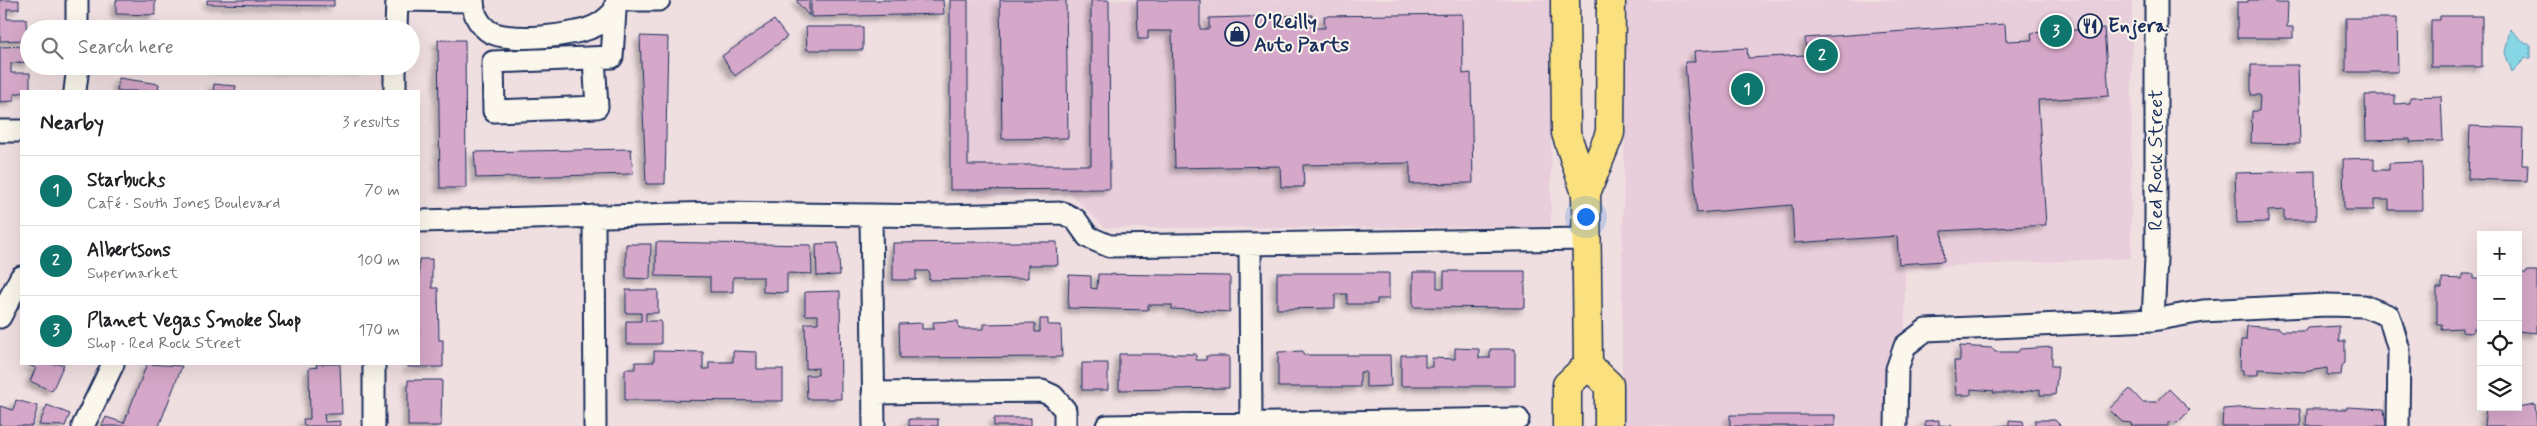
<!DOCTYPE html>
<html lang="en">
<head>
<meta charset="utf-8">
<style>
	body { margin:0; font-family:Mynerve,sans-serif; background:#f2f2f2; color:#202124 }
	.controls { position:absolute; right:15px; bottom:15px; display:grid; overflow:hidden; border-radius:0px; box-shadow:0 5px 20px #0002 }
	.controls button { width:45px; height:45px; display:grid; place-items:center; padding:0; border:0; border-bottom:1px solid #e0e0e0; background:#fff; color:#202124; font:25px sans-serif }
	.you { position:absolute; left:1585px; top:216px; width:18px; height:18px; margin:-12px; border:4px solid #fff; border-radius:50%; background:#1a73e8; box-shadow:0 0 0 8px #1a73e833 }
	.badge { display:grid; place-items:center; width:32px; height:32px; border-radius:50%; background:#0f766e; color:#fff; font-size:16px; font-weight:700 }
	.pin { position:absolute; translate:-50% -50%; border:2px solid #fff; box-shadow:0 1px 5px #0006 }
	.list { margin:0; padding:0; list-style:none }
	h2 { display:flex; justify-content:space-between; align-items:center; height:65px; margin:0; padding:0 20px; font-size:21px }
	h2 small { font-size:16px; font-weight:400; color:#757577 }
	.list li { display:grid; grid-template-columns:32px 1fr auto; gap:15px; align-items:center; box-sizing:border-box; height:70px; padding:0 20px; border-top:1px solid #e0e0e0 }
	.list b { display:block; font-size:19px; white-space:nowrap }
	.list p { margin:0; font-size:16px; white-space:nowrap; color:#757577 }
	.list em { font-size:16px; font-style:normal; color:#757577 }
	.icon { flex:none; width:28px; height:28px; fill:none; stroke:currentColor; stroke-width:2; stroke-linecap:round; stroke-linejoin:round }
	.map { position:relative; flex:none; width:2537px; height:426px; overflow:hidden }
	.search { position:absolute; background:#fff; box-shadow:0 5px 20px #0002; left:20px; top:20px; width:400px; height:55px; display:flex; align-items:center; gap:12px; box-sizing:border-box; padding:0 18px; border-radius:28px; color:#757577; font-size:19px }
	.panel { position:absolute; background:#fff; box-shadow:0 5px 20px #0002; left:20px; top:90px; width:400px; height:275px; border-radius:0px }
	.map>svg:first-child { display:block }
	.built { fill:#e8ceda }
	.water { fill:#87d6e5; stroke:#5c93af }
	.building { fill:#d5a7c8; stroke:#1b2f5e; filter:url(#shadow) }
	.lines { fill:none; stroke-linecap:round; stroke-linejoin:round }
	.minor-casing { stroke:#1b2f5e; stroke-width:25 }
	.major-casing { stroke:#1b2f5e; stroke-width:31 }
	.minor { stroke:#fbf7ec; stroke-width:21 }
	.major { stroke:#fbe080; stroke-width:28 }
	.labels { text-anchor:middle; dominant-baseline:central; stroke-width:4; stroke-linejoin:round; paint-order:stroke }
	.poi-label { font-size:20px; font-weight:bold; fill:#1b2f5e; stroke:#fbf7ec; text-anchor:start }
	.street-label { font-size:20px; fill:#1b2f5e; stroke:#fbf7ec }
</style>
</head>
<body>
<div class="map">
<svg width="2537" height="426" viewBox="0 0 2537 426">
	<defs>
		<filter id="shadow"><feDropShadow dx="-4.5" dy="4.5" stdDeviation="2.5" flood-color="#0004"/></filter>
	</defs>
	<rect width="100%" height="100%" fill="#f0dfe1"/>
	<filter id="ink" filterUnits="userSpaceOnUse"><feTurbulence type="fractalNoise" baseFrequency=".02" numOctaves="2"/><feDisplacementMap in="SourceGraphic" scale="10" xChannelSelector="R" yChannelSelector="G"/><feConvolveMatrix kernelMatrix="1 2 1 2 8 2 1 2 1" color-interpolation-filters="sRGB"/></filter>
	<g filter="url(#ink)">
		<path class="built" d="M950 0H1552L1551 227 1105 228 1072 195 955 196Z
			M1627 0H2132L2131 258 1905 268V426H1622V269Z"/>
		<path class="water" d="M2510 29 2526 44H2530V58H2526L2512 72 2505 53Z"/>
		<path class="building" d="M0 0H19V9H7V19H26L27 40 0 41Z
			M116 0H155V15L116 14Z
			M207 0H334V6L207 4Z
			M797 0H809V16L797 2Z
			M811 0H943L944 14 811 17Z
			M950 0H968V165H1091V0H1109L1110 189 950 190Z
			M1000 0H1066L1068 138 1002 139Z
			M1137 0H1200V29H1209V18L1312 15V28H1325L1324 16 1462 14 1463 74 1471 73 1473 183 1410 184V163L1303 165 1304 187H1281L1280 166 1175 168 1172 31H1148V39H1138Z
			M2248 0H2276V3H2288L2287 27H2293V38H2237V2H2248Z
			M2440 16H2482V67H2431V20H2440Z
			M2346 18H2397L2398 72H2346Z
			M774 20 787 37 735 76 722 56Z
			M134 23H158V29H134Z
			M2005 24 2006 41 2032 40 2031 33 2104 28 2109 96 2038 100 2046 225 1942 231 1944 261 1899 264 1897 236 1794 243 1792 205 1697 213 1685 62H1695L1694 51 1747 48 1748 58 1806 55 1805 38Z
			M806 27H863V50H807Z
			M640 36 668 37 665 184H646Z
			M438 40H465L466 188H440Z
			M29 46V62L11 63V73H30V91L14 94V101L0 102V47Z
			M2251 65H2298L2300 144 2251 143 2252 111H2259L2260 95H2251Z
			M212 66H363V70L212 68Z
			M119 78 159 84 158 91H117Z
			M214 84 236 86 235 91H213Z
			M2365 95H2395V104L2410 103V97L2441 96 2443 141 2410 142V139L2366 140Z
			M2470 126 2523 128 2522 165H2528L2527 181 2468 179Z
			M631 149 633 174 476 178 474 152Z
			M2374 158V170H2389V163L2422 162 2423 210H2389V200H2374V210H2344L2343 159Z
			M2315 171 2316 220H2284V210L2268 211V222L2237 223 2235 173Z
			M656 242 811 245 812 274 787 273V293L763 292V277H733V292H710V277L656 276Z
			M978 242H1057L1058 265H1028V278L929 280V271H916V280H893V243Z
			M838 243 840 275 817 276 816 244Z
			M626 244H651L650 279 626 278Z
			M419 259H432V288H438L439 340H443V367H408V364H419Z
			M1444 271H1525V308L1413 307V272H1437V288H1444Z
			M2527 271H2537V333L2518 331V273H2527Z
			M1277 273H1389V299H1377V304H1347V294H1335V308L1277 309Z
			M1098 274 1230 276V312L1172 309V305H1148V310L1068 308 1069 275 1091 276V288L1097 289Z
			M2462 274H2474V279H2481V328H2473V332L2469 333 2462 332V328L2441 329 2442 324H2437V288H2442V278L2462 279Z
			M626 290H658V313H646V321H661V344H626V321H641V313H626Z
			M840 291 841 399H807L806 375H818V368L806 369 805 323H818V315H805V292Z
			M1040 319H1048V325H1061L1062 357 900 358 899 324 922 323V329H934L933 322 958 321 959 329H984V324L1035 323V332H1040Z
			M2247 326 2279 328 2282 331H2305L2307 328 2339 326V341H2345V363L2342 366 2341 375H2327V368L2304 372 2258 369V375H2243V370H2240L2241 340H2246Z
			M1960 346 1992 348 1995 352H2018L2020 349 2052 347V366H2058L2055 395H2040V389L2018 393H1993L1994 391 1971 389V395H1956L1954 361H1960Z
			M1455 348 1479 349V358H1490V349H1515V386H1401V355H1425V367H1432V358L1455 359Z
			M654 351 703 352V369H709V362H733V351L757 352V369H783V401L625 400V369H635V362H654Z
			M1303 351V355H1390L1391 386 1366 387V372H1360V387H1278V352Z
			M1119 354H1196V360H1206V356H1229V388L1119 390Z
			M1082 363H1108V390H1082Z
			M25 364H64L52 391 30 381 36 368Z
			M147 364 182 366 159 426H102L106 417 124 423Z
			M316 364H340L342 414H324L325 422 340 421V426H304L303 419H310L309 368 317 367Z
			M408 380H442L441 426H408Z
			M2130 389 2142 402H2157L2169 389 2190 410 2177 423 2168 422V426H2132L2131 423 2122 422 2109 409Z
			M16 400 38 406 32 426H0V406L13 410Z
			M2535 404 2537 426H2484L2486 407H2518Z
			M47 405 70 414 65 426 39 425Z
			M2249 407 2300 409 2301 426H2222L2223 409Z
			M2347 407 2384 409 2386 426H2306L2307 409H2347Z
			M1730 415H1835V426H1730Z
			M994 418H1031V426H994Z
			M909 419H938V426H909Z
			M1939 420V425L1952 426H1925V421Z
			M2009 420 2023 421 2024 426H1997L2009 425Z
			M2035 420H2055L2061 426H2035Z"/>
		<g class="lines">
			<g class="minor-casing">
				<path id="minor" d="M77 0V29
					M400 0 473 1
					M473 0C473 12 477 22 487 30 505 44 578 36 597 25 604 22 610 15 615 11L616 3
					M622 0H659
					M396 29 397 0
					M594 58 597 107 494 111 493 62 612 57 615 11
					M75 91 78 66
					M395 91V66
					M0 131H21
					M871 215 874 426
					M594 216 595 426
					M419 221 718 213 943 216 1063 213 1076 220 1088 237 1109 246 1587 239
					M1250 244 1251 426
					M0 317 21 277
					M2153 320 2156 258V0
					M873 393 1042 391 1053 396 1065 410V426
					M83 426 113 364
					M374 426V364
					M1107 426 1518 419
					M1896 426 1897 369 1905 346 1926 330 2153 320 2203 311 2327 305 2364 306 2389 316 2399 350 2398 426"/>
			</g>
			<g class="major-casing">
				<path id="major" d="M1565 0 1566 133 1586 193 1588 365 1609 385V426
					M1586 193 1610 133 1611 0
					M1567 426V385L1588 365"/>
			</g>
			<use href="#minor" class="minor"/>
			<use href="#major" class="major"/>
		</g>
	</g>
	<defs>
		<g id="restaurant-ring" transform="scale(1.25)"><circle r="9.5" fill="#fbf7ec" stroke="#1b2f5e" stroke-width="1.5"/><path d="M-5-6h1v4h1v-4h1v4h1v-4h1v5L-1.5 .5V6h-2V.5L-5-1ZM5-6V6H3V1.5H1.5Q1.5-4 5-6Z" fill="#1b2f5e"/></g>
		<g id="shop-ring" transform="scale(1.25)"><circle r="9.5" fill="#fbf7ec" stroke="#1b2f5e" stroke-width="1.5"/><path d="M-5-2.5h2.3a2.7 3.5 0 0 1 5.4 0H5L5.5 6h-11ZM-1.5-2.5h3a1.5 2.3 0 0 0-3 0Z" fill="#1b2f5e"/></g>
	</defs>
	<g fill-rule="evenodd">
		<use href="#restaurant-ring" x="2090" y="26"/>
		<use href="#shop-ring" x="1237" y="34"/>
	</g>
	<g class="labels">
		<g class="poi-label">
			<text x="1254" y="22">O'Reilly<tspan x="1254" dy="23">Auto Parts</tspan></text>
			<text x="2108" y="26">Enjera</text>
		</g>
		<g class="street-label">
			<text transform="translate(2156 160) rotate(-90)">Red Rock Street</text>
		</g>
	</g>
</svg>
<div class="controls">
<button>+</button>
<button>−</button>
<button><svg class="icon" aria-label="locate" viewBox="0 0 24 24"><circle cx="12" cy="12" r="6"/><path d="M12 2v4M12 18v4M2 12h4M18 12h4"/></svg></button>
<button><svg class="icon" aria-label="layers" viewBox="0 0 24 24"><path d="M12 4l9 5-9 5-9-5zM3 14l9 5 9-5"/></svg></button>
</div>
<div class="you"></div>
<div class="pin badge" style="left:1747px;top:89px">1</div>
<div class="pin badge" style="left:1822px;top:55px">2</div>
<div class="pin badge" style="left:2056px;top:31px">3</div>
<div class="search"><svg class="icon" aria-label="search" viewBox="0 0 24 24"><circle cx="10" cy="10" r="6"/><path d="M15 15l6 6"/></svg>Search here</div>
<section class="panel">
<h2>Nearby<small>3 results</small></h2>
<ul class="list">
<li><span class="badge">1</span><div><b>Starbucks</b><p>Café · South Jones Boulevard</p></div><em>70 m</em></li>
<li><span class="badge">2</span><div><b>Albertsons</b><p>Supermarket</p></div><em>100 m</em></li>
<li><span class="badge">3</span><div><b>Planet Vegas Smoke Shop</b><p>Shop · Red Rock Street</p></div><em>170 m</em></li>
</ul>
</section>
</div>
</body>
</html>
